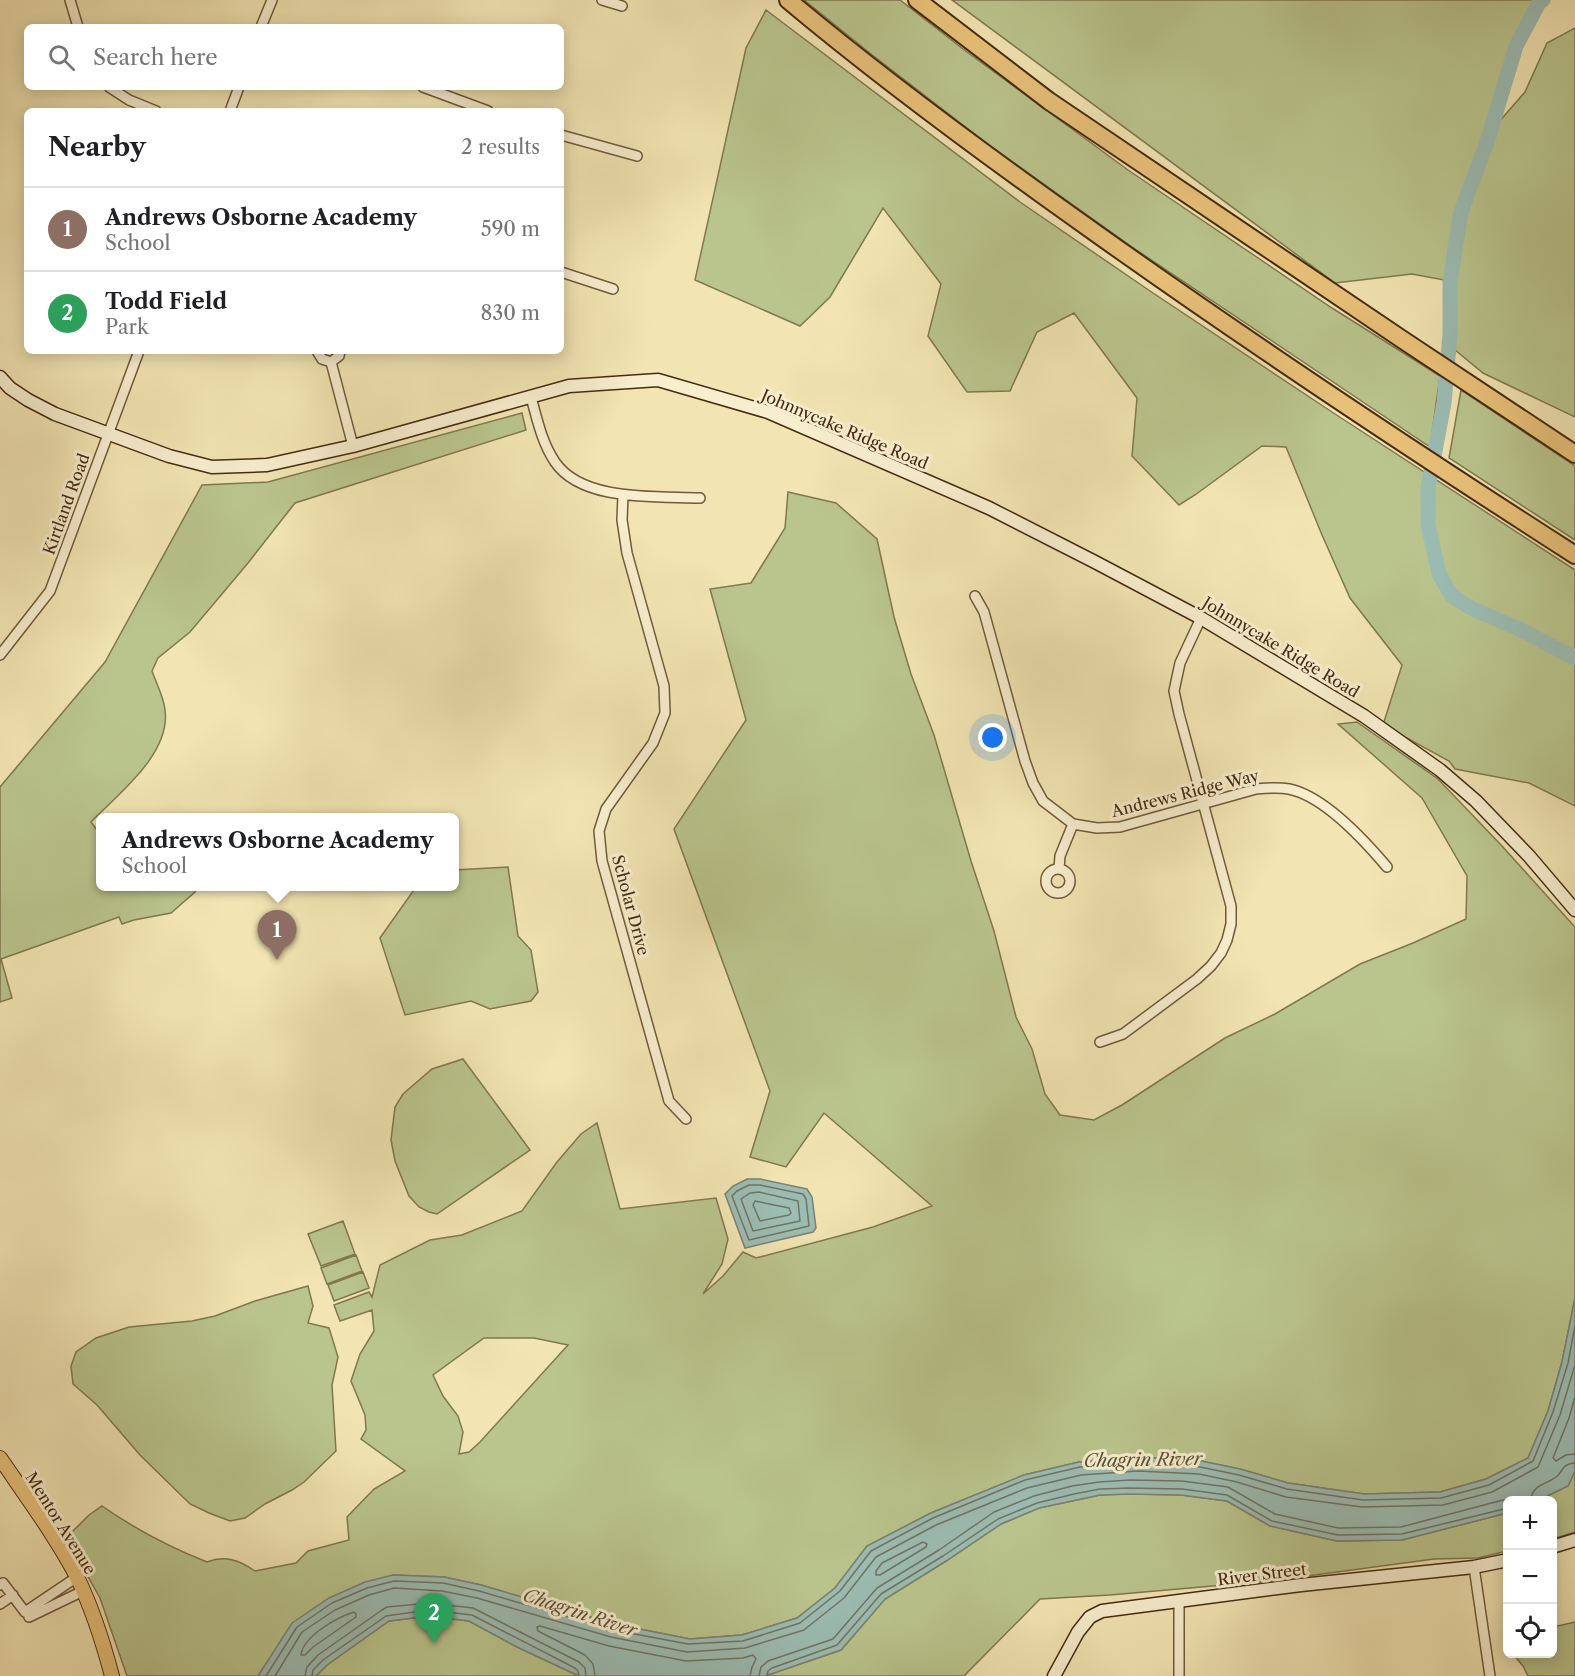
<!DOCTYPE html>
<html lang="en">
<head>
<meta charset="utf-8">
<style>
	body { margin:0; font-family:"Libre Caslon Text",serif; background:#f2f2f2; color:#202124 }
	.controls { position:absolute; right:18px; bottom:18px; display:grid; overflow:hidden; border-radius:9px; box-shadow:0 3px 15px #0003 }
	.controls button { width:54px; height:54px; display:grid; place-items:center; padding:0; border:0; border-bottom:2px solid #e0e0e0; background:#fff; color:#202124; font:30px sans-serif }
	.you { position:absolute; left:993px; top:738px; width:21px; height:21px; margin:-15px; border:4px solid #fff; border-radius:50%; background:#1a73e8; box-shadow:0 0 0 9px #1a73e833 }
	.badge { display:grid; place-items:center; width:39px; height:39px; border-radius:50%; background:#0b8043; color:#fff; font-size:20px; font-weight:700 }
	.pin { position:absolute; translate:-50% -50px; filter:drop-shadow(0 2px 3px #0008) }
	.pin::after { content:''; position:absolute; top:32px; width:21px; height:18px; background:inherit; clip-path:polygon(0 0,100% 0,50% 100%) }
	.popup { position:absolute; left:96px; top:813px; width:363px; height:78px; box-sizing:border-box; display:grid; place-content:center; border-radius:9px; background:#fff; filter:drop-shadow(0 2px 4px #0005); font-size:20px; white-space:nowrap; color:#757577 }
	.popup b { font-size:22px; color:#202124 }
	.popup::after { content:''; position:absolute; left:50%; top:100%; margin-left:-12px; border:12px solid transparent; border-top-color:#fff }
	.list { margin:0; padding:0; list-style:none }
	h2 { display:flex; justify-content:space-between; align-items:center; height:78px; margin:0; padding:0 24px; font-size:26px }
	h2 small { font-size:20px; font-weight:400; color:#757577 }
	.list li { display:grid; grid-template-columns:39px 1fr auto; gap:18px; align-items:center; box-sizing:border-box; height:84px; padding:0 24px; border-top:2px solid #e0e0e0 }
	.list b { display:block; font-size:22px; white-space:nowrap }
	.list p { margin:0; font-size:20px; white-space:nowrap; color:#757577 }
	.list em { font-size:20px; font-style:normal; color:#757577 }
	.icon { flex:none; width:33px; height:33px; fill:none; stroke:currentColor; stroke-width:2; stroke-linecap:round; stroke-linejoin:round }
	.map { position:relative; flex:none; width:1575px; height:1676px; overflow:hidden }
	.search { position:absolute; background:#fff; box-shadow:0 3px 15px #0003; left:24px; top:24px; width:540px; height:66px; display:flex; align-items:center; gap:15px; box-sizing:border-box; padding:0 21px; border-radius:9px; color:#757577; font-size:22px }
	.panel { position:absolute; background:#fff; box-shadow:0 3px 15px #0003; left:24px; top:108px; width:540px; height:246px; border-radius:9px }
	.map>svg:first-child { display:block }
	.green { fill:#bac58d; stroke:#80784f; stroke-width:1.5; fill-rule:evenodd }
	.water { fill:#9cbdb4; stroke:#7a8373; stroke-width:1.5 }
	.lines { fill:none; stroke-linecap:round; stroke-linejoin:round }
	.shore { stroke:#717462; stroke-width:1.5 }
	.river { stroke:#9cbdb4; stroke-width:15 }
	.minor-casing { stroke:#715a3a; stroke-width:12 }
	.secondary-casing { stroke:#462b11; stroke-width:15 }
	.primary-casing { stroke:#462b11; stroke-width:16 }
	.motorway-casing { stroke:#462b11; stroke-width:20 }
	.minor { stroke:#f7eece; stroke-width:9 }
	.secondary { stroke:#f7eece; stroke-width:12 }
	.primary { stroke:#e9c27a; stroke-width:14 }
	.motorway { stroke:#e9c27a; stroke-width:16 }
	.labels { text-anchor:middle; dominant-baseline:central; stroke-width:6; stroke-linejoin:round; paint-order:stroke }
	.street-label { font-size:16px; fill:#462b11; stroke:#f7eece }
	.water-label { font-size:18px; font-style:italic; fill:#5c503a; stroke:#f7eece }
</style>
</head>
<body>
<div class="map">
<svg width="1575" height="1676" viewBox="0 0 1575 1676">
	<rect width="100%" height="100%" fill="#f2e5b3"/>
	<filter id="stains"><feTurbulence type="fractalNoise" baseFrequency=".00333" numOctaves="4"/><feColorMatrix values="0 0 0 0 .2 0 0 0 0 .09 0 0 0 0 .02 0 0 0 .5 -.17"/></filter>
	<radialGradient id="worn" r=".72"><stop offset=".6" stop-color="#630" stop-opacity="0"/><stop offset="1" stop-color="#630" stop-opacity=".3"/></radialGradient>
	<path class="green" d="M804 0H900L963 49 1128 170 1332 308 1440 376 1430 447 1129 245 990 146 871 54Z
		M952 0H1543L1540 1 1516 46 1490 132 1525 92 1547 43 1575 28V417L1483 373 1449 345 1450 281 1412 274 1335 283Z
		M766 10 1020 202 1150 291 1332 412 1575 570V806L1529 783 1455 769 1449 761 1383 725 1402 665 1350 598 1322 535 1286 447 1262 446 1195 495 1179 505 1132 456 1137 398 1074 313 1037 332 1010 391 967 392 928 336 941 284 883 208 830 297 800 326 695 280 746 48Z
		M1461 390 1575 466V540L1449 458Z
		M522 413 526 430 295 503 248 563 190 632 158 658 152 671C156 683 164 697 165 710 171 754 118 794 91 822L97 830 100 832V886L197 887 195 892 171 913 134 920 122 924 119 917 1 959 12 998 0 1002V787L105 662 202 485 268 482Z
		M788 492 836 503 877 539 894 617 911 674 934 735 971 861 994 931 1016 1017 1032 1049 1045 1094 1060 1115 1094 1120 1122 1105 1225 1038 1275 1014 1360 964 1413 943 1466 919 1467 876 1422 798 1338 724 1357 722 1438 779 1502 846 1575 927V1298L1562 1362 1548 1411 1528 1458 1486 1479 1440 1492 1364 1494 1288 1483 1240 1469 1201 1461 1138 1457 1079 1462 1024 1475 931 1513 867 1546 835 1588 797 1618 742 1635 690 1639 614 1624 481 1585 444 1577 393 1575 268 1661 258 1676H127L100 1598 66 1538 89 1515 102 1506C135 1529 169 1547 207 1562 225 1555 239 1560 255 1571L296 1563 308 1551 349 1540 347 1517 374 1489 405 1471 361 1439 366 1430 365 1415 351 1381 360 1354 374 1331 372 1310 340 1321 334 1305 369 1292 372 1297 380 1265 430 1240 462 1235 522 1211 557 1162 581 1134 597 1123 620 1209 716 1198 728 1239 722 1264 703 1294 723 1276 743 1252 756 1258 873 1227 932 1206 824 1113 786 1167 750 1157 770 1091 674 829 746 720 710 589 751 583 785 528ZM484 1338H534L568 1345 480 1442 469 1452 459 1454 463 1432 458 1416 443 1396 433 1375Z
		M508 867 518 936 531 950 538 992 531 1001 490 1009 471 1001 405 1015 380 938 416 887 454 886V870Z
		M463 1059 530 1150 437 1214 429 1212 419 1207 409 1196 395 1161 391 1140 395 1107 403 1094 432 1069Z
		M343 1221 355 1254 321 1266 308 1234Z
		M356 1255 362 1271 327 1284 321 1268Z
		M363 1272 369 1288 334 1301 328 1285Z
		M308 1286 313 1306 308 1323 329 1328 338 1357 332 1385 336 1451 304 1482 292 1490 265 1504 245 1518 230 1521 209 1513 190 1504 140 1455 97 1405 73 1384 71 1366 76 1352 96 1338 129 1327 192 1321 215 1316 255 1301Z
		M1575 1471V1532L1553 1539 1552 1500H1539L1568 1486Z
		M1129 1494 1181 1495 1227 1501 1270 1526 1337 1541 1402 1540 1507 1513V1551L1478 1558 1434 1559 1270 1581 1110 1595 1040 1599 964 1676H765L841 1650 885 1599 946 1561 1001 1524 1039 1508 1100 1495Z
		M429 1616 469 1621 517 1647 579 1676H316L327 1665 389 1621Z
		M1575 1622V1676H1528L1523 1666 1513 1654H1552L1553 1627Z"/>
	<path class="water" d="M747 1179H760L807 1189 812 1197 816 1228 813 1232 745 1248 725 1194 733 1186Z
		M1575 1298V1471L1568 1486 1539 1500H1508L1507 1513 1402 1540 1337 1541 1270 1526 1227 1501 1181 1495 1129 1494 1100 1495 1039 1508 1001 1524 946 1561 885 1599 841 1650 765 1676H579L517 1647 469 1621 429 1616 389 1621 327 1665 316 1676H258L292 1623 329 1598 365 1582 393 1575 444 1577 481 1585 614 1624 690 1639 742 1635 797 1618 835 1588 867 1546 931 1513 1024 1475 1079 1462 1138 1457 1201 1461 1240 1469 1288 1483 1364 1494 1440 1492 1486 1479 1528 1458 1548 1411 1562 1362Z"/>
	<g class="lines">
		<path class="shore" d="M749 1185H760L803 1194 806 1199 809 1226 749 1240 732 1196 737 1191Z
			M759 1192 798 1201 800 1221 753 1231 741 1199 750 1193Z
			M755 1201 789 1208 791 1213 789 1215 760 1221 753 1205Z
			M1575 1397 1569 1418 1553 1458 1556 1461 1566 1455 1575 1454
			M1531 1500C1532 1485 1545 1485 1556 1477 1564 1471 1561 1464 1575 1463
			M923 1542 927 1544 926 1547 880 1575H876V1571L882 1563Z
			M354 1612 356 1614V1617L313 1647 305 1655H301C303 1636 338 1617 354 1612Z
			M266 1676 297 1627 332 1603 367 1588 394 1581 443 1583 479 1591 613 1630 688 1644 743 1641 800 1623 840 1591 871 1551 933 1518 1025 1480 1080 1467 1138 1463 1200 1467 1239 1475 1287 1489 1363 1500 1441 1498 1489 1485 1533 1461 1553 1412 1568 1363 1575 1326
			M275 1676 302 1632 335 1610 369 1595 394 1588 442 1591 477 1598 611 1637 687 1652 745 1648 804 1630 844 1598 876 1557 936 1525 1027 1488 1081 1475 1138 1471 1199 1474 1237 1482 1286 1497 1362 1507 1443 1505 1492 1492 1538 1467 1560 1415 1575 1365
			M305 1676 307 1667 318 1655 382 1610 387 1607 430 1603 473 1608 579 1662 585 1668 586 1676
			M312 1676 313 1670 323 1660 386 1616 429 1610 472 1615 575 1668 578 1671 579 1676
			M595 1676 593 1664 585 1655 538 1631 537 1627 540 1626 609 1646 686 1661 743 1658 753 1655 756 1659 752 1667 750 1676
			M759 1676 761 1667 768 1661 833 1639 877 1588 939 1550 994 1512 1034 1496 1072 1486 1099 1482 1130 1480 1182 1481 1228 1487 1275 1514 1338 1528 1401 1527 1503 1500H1510
			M767 1676 768 1671 772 1668 837 1645 881 1594 943 1556 998 1519 1037 1503 1074 1494 1100 1489 1129 1488 1182 1489 1227 1495 1272 1521 1338 1535 1402 1534 1508 1508"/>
		<path class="river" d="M1543 0 1540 1 1516 46 1488 139 1461 212 1450 281V334L1444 403 1428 488V524L1439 574 1452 596 1471 608 1519 629 1575 658"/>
		<g class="minor-casing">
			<path id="minor" d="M70 0 78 27
				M602 0 622 6
				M261 27 272 0
				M109 87 129 100 156 111
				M423 87 488 111
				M230 111 239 87
				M561 135 637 156
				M561 272 613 289
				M317 351 322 359 331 362
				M331 362 353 446
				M331 362 339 356 340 351
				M531 397C537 419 542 443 555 462 582 502 657 496 700 498
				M623 495 622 520 627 553 664 686 665 713 653 743 606 809 599 831 602 861 669 1101 686 1119
				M975 596 984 612 1025 761 1033 783 1043 801 1073 824 1097 828 1120 827 1256 789C1268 788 1278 787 1289 789 1324 796 1365 841 1387 867
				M0 655 50 591 139 351
				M1059 869 1060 856 1073 824
				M1046 881a12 12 0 1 1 24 0a12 12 0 1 1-24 0Z
				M1100 1042 1123 1034 1197 979 1211 966 1221 953 1227 940 1231 924V906L1179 714 1174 691 1180 663 1201 618
				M1474 1567 1490 1676
				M0 1585 3 1583 25 1612 77 1577
				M0 1604 13 1595
				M29 1617 83 1591
				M1179 1676V1601"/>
		</g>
		<g class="secondary-casing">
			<path id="secondary" d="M0 377 10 388 28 400 55 414 169 456 212 467 267 465 353 446 569 386 658 380 768 412 989 508 1095 562 1201 618 1364 716 1440 770 1476 801 1529 856 1575 910
				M1552 1547 1575 1540
				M1054 1676 1078 1632 1090 1617 1102 1611 1301 1585 1474 1567 1508 1560"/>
		</g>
		<g class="primary-casing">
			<path id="primary" d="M0 1458C26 1496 54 1534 76 1575 92 1607 103 1642 112 1676"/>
		</g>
		<g class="motorway-casing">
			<path id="motorway" d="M788 0C887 83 991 159 1097 234 1253 345 1413 451 1575 555
				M917 0 1049 101 1403 340 1575 454"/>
		</g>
		<use href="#minor" class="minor"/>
		<use href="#secondary" class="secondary"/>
		<use href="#primary" class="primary"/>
		<use href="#motorway" class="motorway"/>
	</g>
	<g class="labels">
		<g class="street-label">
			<text transform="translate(845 429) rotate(23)">Johnnycake Ridge Road</text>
			<text transform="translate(66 504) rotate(-70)">Kirtland Road</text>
			<text transform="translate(1281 647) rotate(31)">Johnnycake Ridge Road</text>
			<text transform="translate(1185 793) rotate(-14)">Andrews Ridge Way</text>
			<text transform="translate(631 905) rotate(75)">Scholar Drive</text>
			<text transform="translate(61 1523) rotate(58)">Mentor Avenue</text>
			<text transform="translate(1262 1574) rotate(-7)">River Street</text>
		</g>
		<g class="water-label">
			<text transform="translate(1143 1460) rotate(-1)">Chagrin River</text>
			<text transform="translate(580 1613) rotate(18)">Chagrin River</text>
		</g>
	</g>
	<rect width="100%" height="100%" filter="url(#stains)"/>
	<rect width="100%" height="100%" fill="url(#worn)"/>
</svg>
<div class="controls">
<button>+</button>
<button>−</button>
<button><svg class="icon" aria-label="locate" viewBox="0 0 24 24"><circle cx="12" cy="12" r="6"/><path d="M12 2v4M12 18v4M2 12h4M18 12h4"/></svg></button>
</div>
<div class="you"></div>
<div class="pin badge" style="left:277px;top:960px;background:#8d6e63">1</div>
<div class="popup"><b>Andrews Osborne Academy</b>School</div>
<div class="pin badge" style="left:434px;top:1643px;background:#2e9e5b">2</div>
<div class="search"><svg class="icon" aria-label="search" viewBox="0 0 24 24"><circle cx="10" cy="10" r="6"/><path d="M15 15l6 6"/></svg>Search here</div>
<section class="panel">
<h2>Nearby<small>2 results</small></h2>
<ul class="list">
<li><span class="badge" style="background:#8d6e63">1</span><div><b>Andrews Osborne Academy</b><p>School</p></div><em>590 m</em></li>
<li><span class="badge" style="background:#2e9e5b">2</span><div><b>Todd Field</b><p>Park</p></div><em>830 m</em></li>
</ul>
</section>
</div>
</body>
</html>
